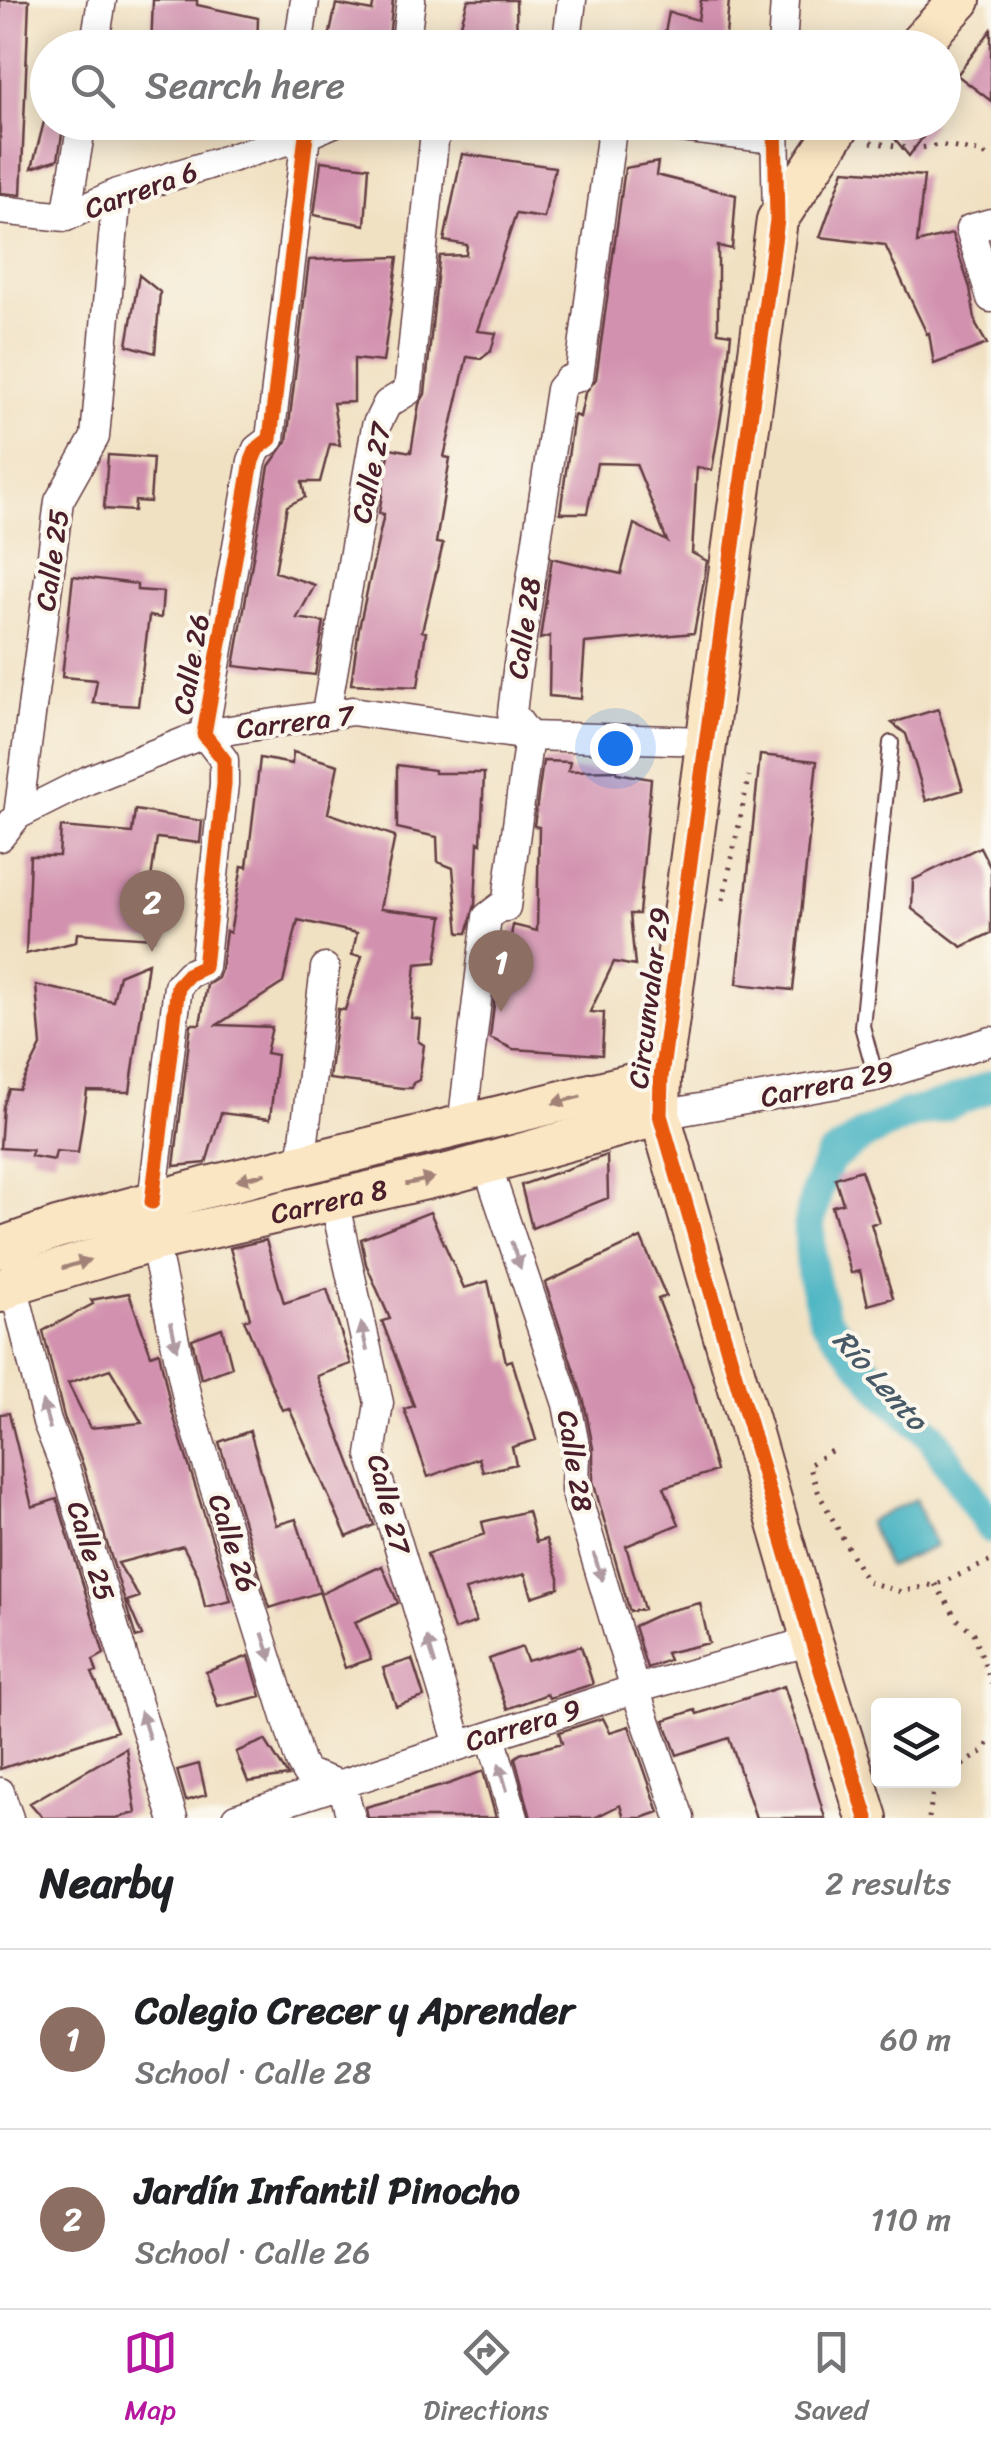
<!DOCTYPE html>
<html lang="en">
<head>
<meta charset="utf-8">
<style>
	body { margin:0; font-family:Sriracha,sans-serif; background:#f2f2f2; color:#202124 }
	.controls { position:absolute; right:30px; bottom:30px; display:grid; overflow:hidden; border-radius:10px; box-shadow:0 5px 25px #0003 }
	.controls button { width:90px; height:90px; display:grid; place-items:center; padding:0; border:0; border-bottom:2px solid #e0e0e0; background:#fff; color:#202124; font:50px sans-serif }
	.you { position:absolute; left:615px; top:748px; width:35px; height:35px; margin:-25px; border:8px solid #fff; border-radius:50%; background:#1a73e8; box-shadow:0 0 0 15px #1a73e833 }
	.badge { display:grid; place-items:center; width:65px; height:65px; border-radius:50%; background:#b5179e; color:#fff; font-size:32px; font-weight:700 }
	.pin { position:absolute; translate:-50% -82px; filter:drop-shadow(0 2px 5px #0008) }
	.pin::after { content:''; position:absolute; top:52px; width:35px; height:30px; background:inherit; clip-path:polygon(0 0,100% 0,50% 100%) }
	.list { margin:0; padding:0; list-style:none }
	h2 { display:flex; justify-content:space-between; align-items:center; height:130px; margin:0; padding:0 40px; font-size:42px }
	h2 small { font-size:32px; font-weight:400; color:#757577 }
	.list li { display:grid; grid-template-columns:65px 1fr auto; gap:30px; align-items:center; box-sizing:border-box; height:180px; padding:0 40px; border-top:2px solid #e0e0e0 }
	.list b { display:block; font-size:38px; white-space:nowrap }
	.list p { margin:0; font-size:32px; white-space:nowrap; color:#757577 }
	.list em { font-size:32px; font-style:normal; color:#757577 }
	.icon { flex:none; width:55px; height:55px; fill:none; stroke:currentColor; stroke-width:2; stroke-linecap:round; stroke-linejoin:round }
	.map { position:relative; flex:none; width:991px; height:1818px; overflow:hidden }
	.search { position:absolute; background:#fff; box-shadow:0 5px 25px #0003; left:30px; right:30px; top:30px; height:110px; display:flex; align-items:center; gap:25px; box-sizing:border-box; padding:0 35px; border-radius:55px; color:#757577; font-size:38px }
	.sheet { height:490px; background:#fff }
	nav { display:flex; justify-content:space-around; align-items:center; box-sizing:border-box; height:140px; border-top:2px solid #e0e0e0; background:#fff; font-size:28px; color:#757577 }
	nav a { display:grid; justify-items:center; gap:5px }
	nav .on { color:#b5179e }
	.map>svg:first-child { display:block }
	.water { fill:#46b3c2; stroke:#486976; stroke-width:2.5 }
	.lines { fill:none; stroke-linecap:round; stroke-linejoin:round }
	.canal { stroke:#46b3c2; stroke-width:32 }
	.building { fill:#d291af; fill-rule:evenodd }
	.lane-casing { stroke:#633c42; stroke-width:18 }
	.street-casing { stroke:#633c42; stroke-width:31 }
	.secondary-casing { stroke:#633c42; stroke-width:44 }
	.path { stroke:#633c42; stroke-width:5; stroke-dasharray:2.5 8; stroke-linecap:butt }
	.lane { stroke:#fff; stroke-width:14 }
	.street { stroke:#fff; stroke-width:28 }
	.secondary { stroke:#fbe6c3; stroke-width:40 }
	.cycleway-casing { stroke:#fbf7ec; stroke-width:21 }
	.cycleway { stroke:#e8590c; stroke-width:15 }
	.oneway { fill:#a28277 }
	.oneway2 { fill:#ae9aa0 }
	.labels { text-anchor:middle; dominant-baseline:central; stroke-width:8; stroke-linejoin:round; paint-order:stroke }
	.street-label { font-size:28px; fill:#4a1f2b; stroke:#fbf7ec }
	.water-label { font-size:30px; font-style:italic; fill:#485a67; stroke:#fbf7ec }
</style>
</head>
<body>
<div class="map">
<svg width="991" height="1818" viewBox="0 0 991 1818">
	<rect width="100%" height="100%" fill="#fbf7ec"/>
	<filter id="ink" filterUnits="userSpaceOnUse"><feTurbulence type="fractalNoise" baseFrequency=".01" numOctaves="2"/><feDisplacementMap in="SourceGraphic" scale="20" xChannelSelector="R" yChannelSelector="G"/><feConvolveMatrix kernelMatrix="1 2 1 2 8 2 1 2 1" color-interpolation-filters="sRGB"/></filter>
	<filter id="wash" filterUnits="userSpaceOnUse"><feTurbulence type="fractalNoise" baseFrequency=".0048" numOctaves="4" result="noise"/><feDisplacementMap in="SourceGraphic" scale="40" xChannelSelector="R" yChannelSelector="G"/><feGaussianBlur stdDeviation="2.25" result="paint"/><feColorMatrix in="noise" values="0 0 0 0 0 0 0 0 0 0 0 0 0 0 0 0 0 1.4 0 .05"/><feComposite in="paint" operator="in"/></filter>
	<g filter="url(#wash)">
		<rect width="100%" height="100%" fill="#f1e1c3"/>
		<path class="water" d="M915 1499 936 1546 888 1567 868 1522Z"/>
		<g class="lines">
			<path class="canal" d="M991 1086 946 1105 905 1115 864 1135 830 1158 817 1190 809 1224 812 1272 824 1318 884 1391 931 1435 991 1528"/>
		</g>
		<g id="blocks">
			<path class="building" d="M0 0H29L21 195 0 193Z
				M153 0H197V5L258 18 257 48H151Z
				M374 0H393L388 48H327L336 4 372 11Z
				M468 0H516L517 48H454Z
				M701 0H729L725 48H662L669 12 698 20Z
				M991 30V101L957 75Z
				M44 122H64L58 159 32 168Z
				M881 122H934L909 156Z
				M462 154 555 167 544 218 516 214 477 331 496 333 491 351 481 359 467 357 444 457 450 458 436 543 443 544 422 631 426 632 418 687 351 684 359 628 384 514 379 513 390 448 411 452 419 404 425 394 439 259 440 256 466 255 467 245 444 241Z
				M321 161 369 167 365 225 314 215Z
				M658 162 656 175 736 195 732 249 718 246V332L731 334 724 398 712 470 697 467 692 553 707 561 704 580 694 633 585 643 581 699 549 696 550 636 540 639 552 558 621 574 634 524 667 541 636 464 597 463 587 513H560L574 415 580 417 585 393 596 379 625 168Z
				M844 170 924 176 917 243 952 234 970 288 976 325 987 344 934 364 929 333 927 334 885 245 820 237Z
				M398 257 383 362 354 359V402L333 403 340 445 330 444 320 482H302L305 497 287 506 275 572 315 585 297 618 324 622 315 675 234 666 269 466 287 441 309 260Z
				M139 275 160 292 155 353 127 345Z
				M108 455 153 458 150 502 135 501 134 511 104 509Z
				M73 576 137 584V590L163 592 161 618 149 616 138 706 93 703 97 680 62 677Z
				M938 709 963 790 926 801 906 734 892 723Z
				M293 752 338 765 328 813 395 836 380 909 443 916 436 962 416 964 411 1018 420 1019 418 1041 424 1045 419 1080 413 1083 412 1088H402L329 1079 338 1009 345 1010 362 956 352 955 357 933 298 920 283 983 217 1025 272 1027 266 1053 277 1055 270 1119 221 1113 206 1163 174 1166 191 1024H200L207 985 218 978 221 970 226 931 230 933 242 866 247 867 260 758 292 764Z
				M760 755 817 761 793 990 737 984Z
				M543 761 570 762 568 771 617 770V773L651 779 639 914H630L635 966 614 962 590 1012 604 1013 602 1055 513 1049 490 1038 498 970 503 950 508 952 513 925 537 931 539 827 534 826Z
				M397 765 434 770V773H484L481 844 478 842 475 905 467 933H459L453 868 438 862 437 837 397 828Z
				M135 810 202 821 200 843 157 838 149 892H157L154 938 77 933 76 942 26 954 30 856H59L61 827 132 833Z
				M980 847 991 869V933L962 947 912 909 913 880Z
				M148 963 130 1092 87 1091 78 1153 56 1151 54 1160 31 1156 32 1150 0 1148 3 1107 9 1089 19 1090 41 1046 36 985 113 1001 119 975Z
				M607 1155 608 1198 532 1228 521 1185Z
				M861 1170 879 1222 871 1224 893 1298 868 1305 860 1271 851 1273 832 1206 843 1203 835 1178Z
				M430 1212 464 1288 488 1281 506 1362 512 1360 536 1440 512 1447 516 1464 483 1472 479 1458 428 1477 404 1409 414 1406 382 1321 390 1319 366 1264 361 1239Z
				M641 1238 666 1296 658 1299 692 1385 716 1471 664 1487 679 1524 626 1546 644 1609 630 1612 593 1481V1448L584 1401 545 1283Z
				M266 1240 284 1303 327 1289 351 1364 317 1376 374 1525 347 1537 289 1408 282 1410 244 1320 250 1318 230 1248Z
				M129 1293 151 1355 159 1352 171 1408 231 1601 205 1607 198 1575 183 1546 118 1563 139 1597 127 1601 142 1636 136 1638 83 1465 64 1417 43 1331 93 1304 91 1300ZM110 1369 142 1423 90 1428 68 1383Z
				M222 1328 232 1367 201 1379 192 1339Z
				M9 1413 32 1507 57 1499 104 1654 93 1660 97 1672 92 1673 117 1731 0 1769V1414Z
				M250 1431 276 1525 296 1519 320 1592 270 1608 219 1442Z
				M528 1511 536 1542 546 1539 559 1578V1588L532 1597 525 1574 465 1590 476 1622 454 1630 427 1554 485 1534 482 1522Z
				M382 1566 398 1603 355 1622 371 1659 345 1668 320 1594Z
				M700 1603 709 1643 666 1653 669 1660 647 1668 634 1626 664 1612Z
				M581 1646 593 1684 549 1698 547 1694 507 1709 489 1659 522 1647 527 1661Z
				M249 1656 261 1696 218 1707 206 1672Z
				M412 1659 424 1697 396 1706 383 1668Z
				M784 1686 802 1740 825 1818H756L729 1738 677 1755 664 1720 695 1710 697 1714Z
				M603 1718 610 1732 629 1726 659 1812 642 1818H624L620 1805 594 1818H531L515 1758 520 1754 562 1743 559 1732Z
				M265 1740 288 1776 248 1782 236 1752Z
				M126 1748 136 1813 116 1818H43L30 1803Z
				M199 1764 206 1795 186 1801 177 1770Z
				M483 1771 496 1818H368L366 1807 449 1784Z"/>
		</g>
	</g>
	<g filter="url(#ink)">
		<use href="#blocks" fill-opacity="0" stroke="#633c42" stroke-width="2.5"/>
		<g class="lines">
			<g class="lane-casing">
				<path id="lane" d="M876 1077 862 1026 891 743"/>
			</g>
			<g class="street-casing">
				<path id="street" d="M94 48 102 0
					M298 48 305 0
					M405 48 411 0
					M566 48 572 0
					M782 48 785 0
					M631 122 774 139
					M775 122 777 220
					M0 210 66 217 117 193 306 135 336 122
					M66 217 82 122
					M991 223 970 229 991 298
					M326 713 376 426 387 404 408 391 436 122
					M18 815 59 501 95 437 117 193
					M0 837 18 815 88 780 204 734 352 711 529 736 707 741
					M660 1115 876 1077 991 1041
					M462 1126 487 917 500 907H506L529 736 512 713 517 671 560 389 568 380 579 377 613 122
					M486 1162 567 1404 576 1451 575 1490 635 1689 680 1818
					M301 1165 325 968
					M334 1200 379 1403 371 1455 459 1745
					M152 1202 178 986 189 974 204 967 224 784V760L204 734 252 461 257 449 270 439 306 135 304 122
					M154 1241 188 1403 300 1762 306 1773 342 1785 351 1818
					M13 1284 47 1422 66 1470 173 1818
					M491 1736 514 1818
					M0 1792 9 1818
					M236 1818 635 1689 812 1641"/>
			</g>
			<g class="secondary-casing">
				<g id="secondary">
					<path d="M915 48 960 0"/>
					<path d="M842 122 777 220 661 1077 660 1115 812 1641 867 1818"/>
					<path d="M0 1248 57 1228 204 1188 661 1077"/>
					<path id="s1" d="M0 1292 13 1284 154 1241 452 1173 660 1115"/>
				</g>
			</g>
			<path class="path" d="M871 142 913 149 940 145 983 153 991 160
				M723 900 749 776
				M831 1451 809 1465 819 1494 866 1581 901 1592 943 1582 991 1561
				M935 1584 957 1619 974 1633 991 1683
				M954 1771 985 1750 991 1738
				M929 1818 933 1791 942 1780"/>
			<use href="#lane" class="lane"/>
			<use href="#street" class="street"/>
			<use href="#secondary" class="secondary"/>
			<g class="cycleway-casing">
				<path id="cycleway" d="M775 122 777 220 661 1077 660 1115 812 1641 867 1818
					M152 1202 178 986 189 974 204 967 224 784V760L204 734 252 461 257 449 270 439 306 135 304 122"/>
			</g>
			<use href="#cycleway" class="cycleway"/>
		</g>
		<defs><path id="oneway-solid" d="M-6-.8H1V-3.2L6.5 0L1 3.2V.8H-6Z" transform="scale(2.5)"/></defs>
		<g class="oneway">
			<use href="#oneway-solid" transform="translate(567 1100) rotate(166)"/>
			<use href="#oneway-solid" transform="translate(251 1177) rotate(167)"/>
			<use href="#oneway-solid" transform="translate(420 1181) rotate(-13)"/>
			<use href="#oneway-solid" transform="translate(76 1264) rotate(-17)"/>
		</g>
		<g class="oneway2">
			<use href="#oneway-solid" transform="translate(516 1255) rotate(71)"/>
			<use href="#oneway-solid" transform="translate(174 1336) rotate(78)"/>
			<use href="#oneway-solid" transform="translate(364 1337) rotate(-102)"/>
			<use href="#oneway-solid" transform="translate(46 1415) rotate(-106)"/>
			<use href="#oneway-solid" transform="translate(598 1567) rotate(73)"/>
			<use href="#oneway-solid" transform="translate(267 1647) rotate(72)"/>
			<use href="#oneway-solid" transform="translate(431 1651) rotate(-107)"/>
			<use href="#oneway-solid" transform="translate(145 1725) rotate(-107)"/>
			<use href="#oneway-solid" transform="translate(503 1777) rotate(-106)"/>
		</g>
	</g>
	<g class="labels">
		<g class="street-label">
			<text transform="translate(141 190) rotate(-20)">Carrera 6</text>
			<text transform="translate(371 473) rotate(-78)">Calle 27</text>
			<text transform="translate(52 560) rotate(-82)">Calle 25</text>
			<text transform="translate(524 628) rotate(-82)">Calle 28</text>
			<text transform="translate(191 664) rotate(-80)">Calle 26</text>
			<text transform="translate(295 722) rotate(-7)">Carrera 7</text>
			<text transform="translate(649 998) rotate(-83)">Circunvalar 29</text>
			<text transform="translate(827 1084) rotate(-12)">Carrera 29</text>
			<text stroke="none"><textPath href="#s1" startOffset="342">Carrera 8</textPath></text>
			<text transform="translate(575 1461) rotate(81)">Calle 28</text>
			<text transform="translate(389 1504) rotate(76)">Calle 27</text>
			<text transform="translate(233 1543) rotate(72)">Calle 26</text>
			<text transform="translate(91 1551) rotate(73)">Calle 25</text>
			<text transform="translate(523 1725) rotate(-17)">Carrera 9</text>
		</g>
		<g class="water-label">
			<text transform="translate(880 1380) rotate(48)">Río Lento</text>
		</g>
	</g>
</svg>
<div class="controls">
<button><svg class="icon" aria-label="layers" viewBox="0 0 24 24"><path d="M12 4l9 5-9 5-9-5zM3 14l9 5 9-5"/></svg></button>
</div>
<div class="you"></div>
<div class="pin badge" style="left:501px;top:1012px;background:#8d6e63">1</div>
<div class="pin badge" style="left:152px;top:952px;background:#8d6e63">2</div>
<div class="search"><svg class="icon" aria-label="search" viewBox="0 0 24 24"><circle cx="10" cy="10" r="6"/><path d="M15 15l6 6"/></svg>Search here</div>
</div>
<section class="sheet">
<h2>Nearby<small>2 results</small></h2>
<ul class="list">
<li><span class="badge" style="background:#8d6e63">1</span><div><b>Colegio Crecer y Aprender</b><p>School · Calle 28</p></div><em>60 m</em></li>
<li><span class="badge" style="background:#8d6e63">2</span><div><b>Jardín Infantil Pinocho</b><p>School · Calle 26</p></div><em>110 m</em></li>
</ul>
</section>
<nav>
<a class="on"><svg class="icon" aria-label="map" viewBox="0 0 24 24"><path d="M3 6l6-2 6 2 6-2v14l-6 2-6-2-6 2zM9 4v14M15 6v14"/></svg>Map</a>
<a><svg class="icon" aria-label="directions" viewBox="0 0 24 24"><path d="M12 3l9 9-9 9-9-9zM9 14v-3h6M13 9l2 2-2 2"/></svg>Directions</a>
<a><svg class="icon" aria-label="saved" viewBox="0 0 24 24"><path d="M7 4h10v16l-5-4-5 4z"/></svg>Saved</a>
</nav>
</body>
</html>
